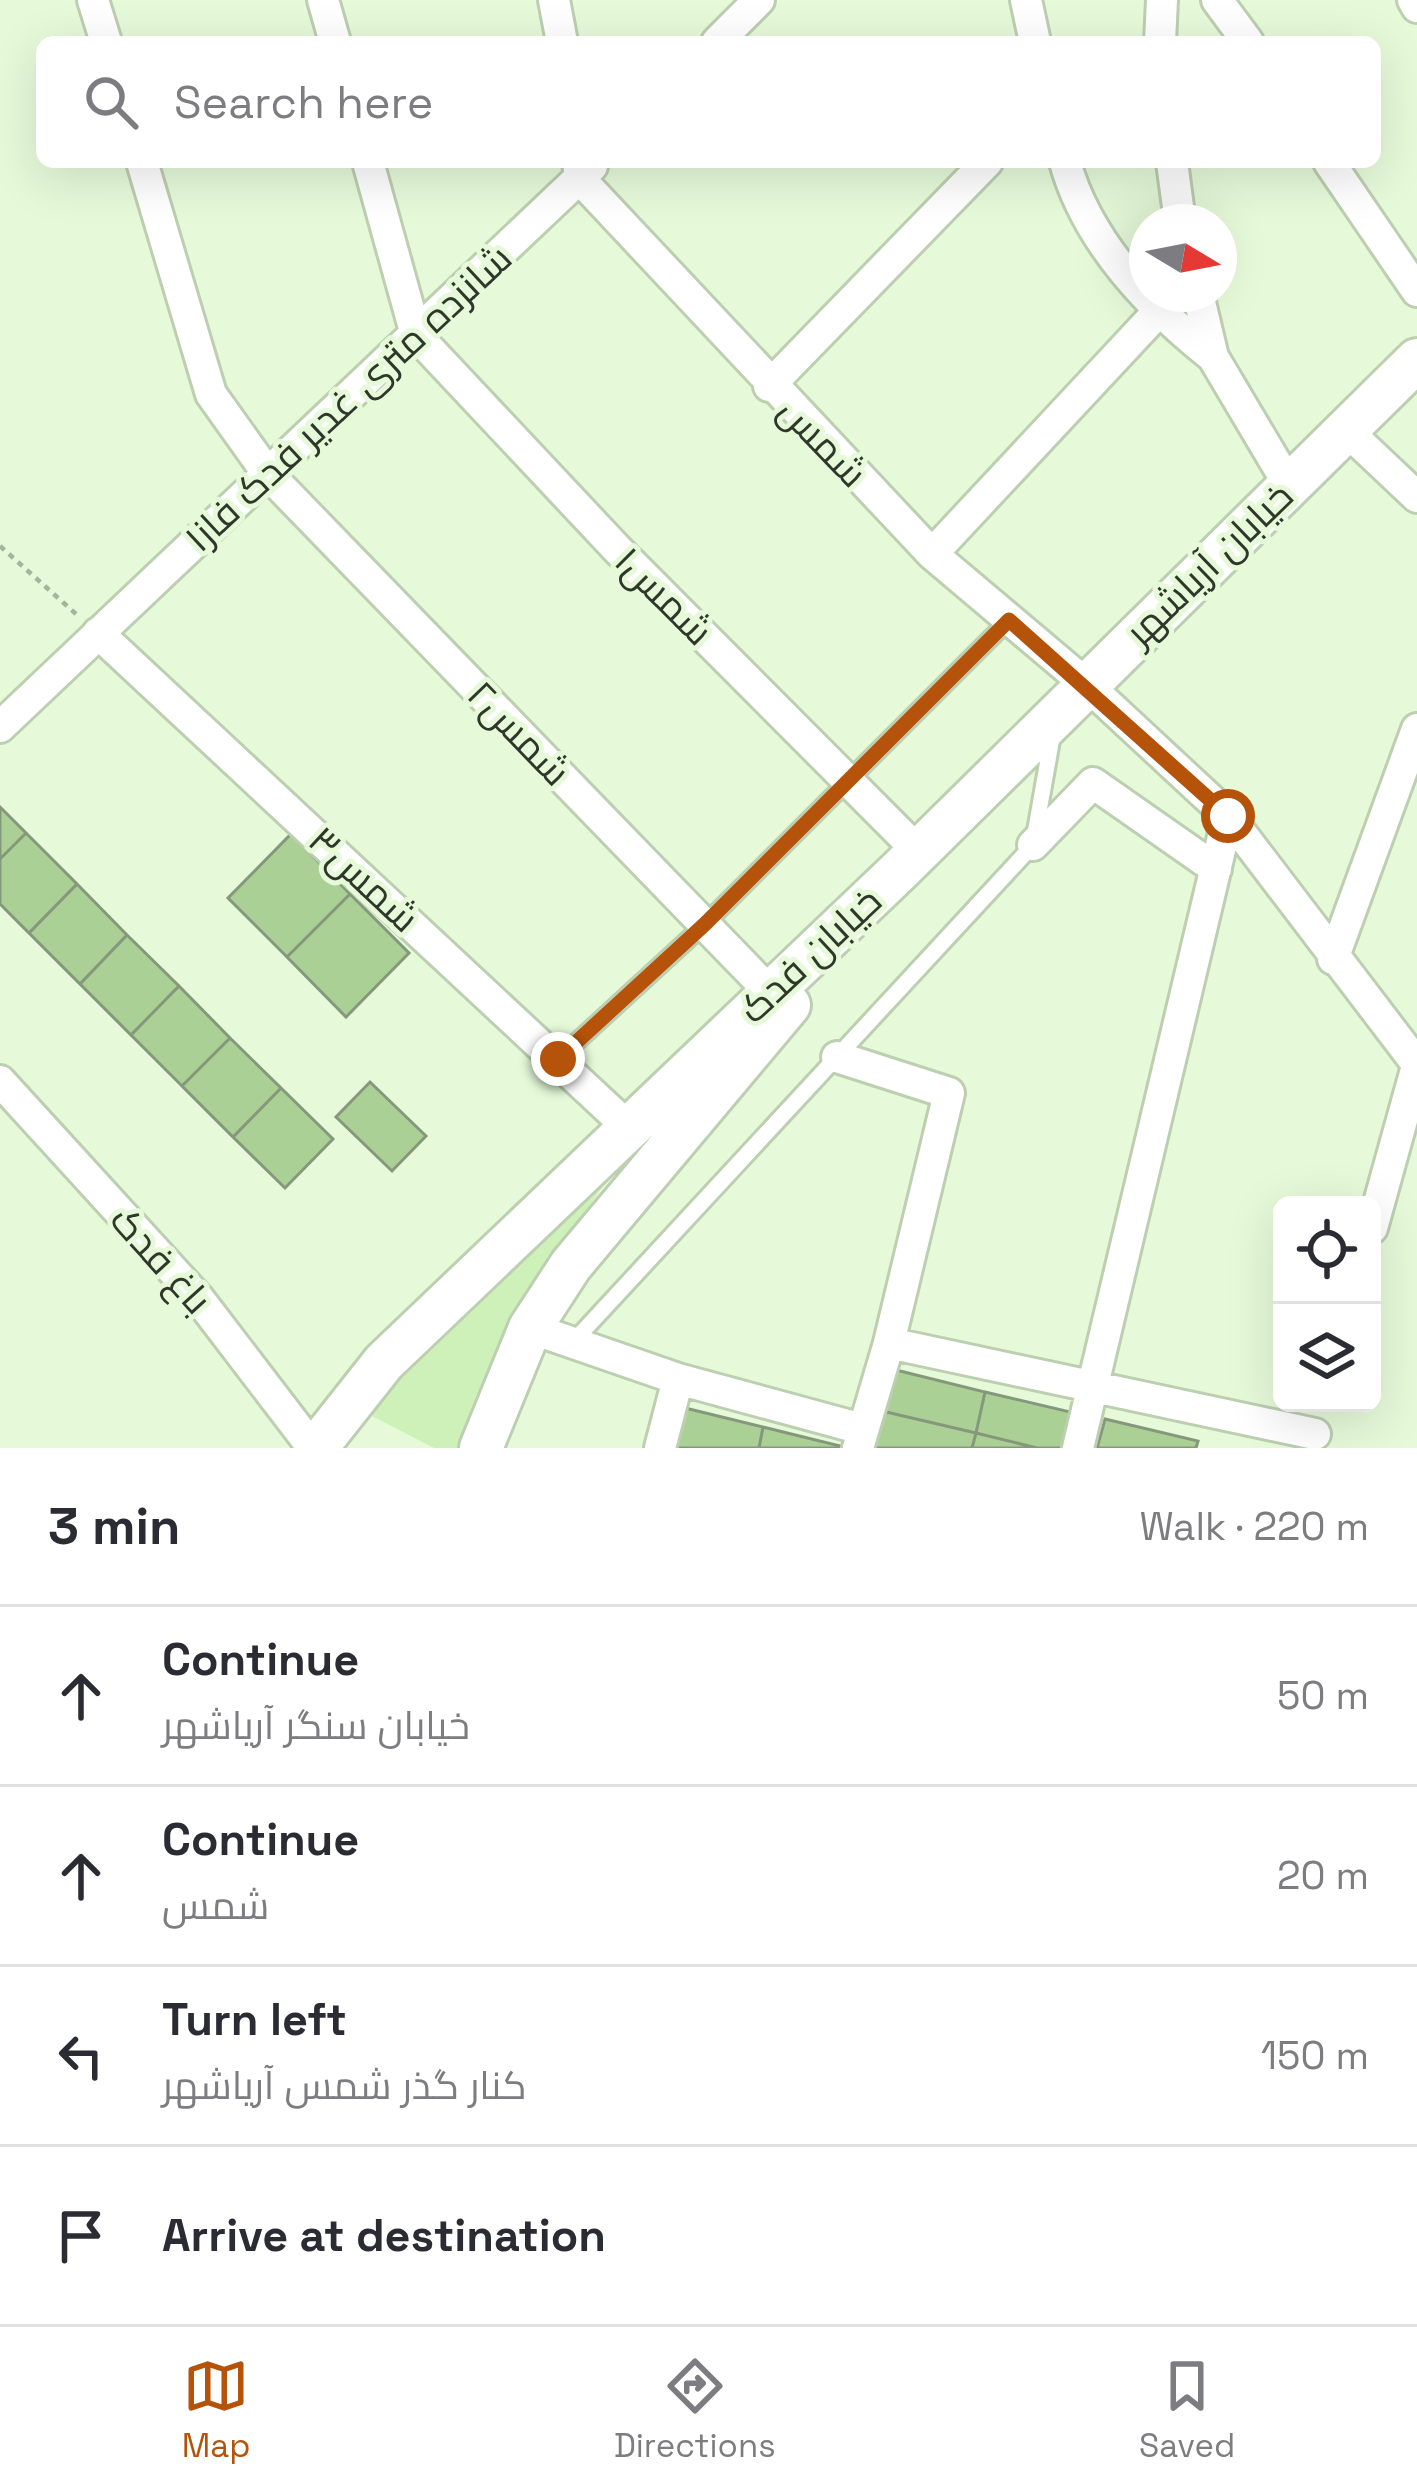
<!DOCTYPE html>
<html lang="en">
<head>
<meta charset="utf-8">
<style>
	body { margin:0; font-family:"Space Grotesk",Cairo,sans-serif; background:#f7f7f7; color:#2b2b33 }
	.controls { position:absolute; right:36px; bottom:36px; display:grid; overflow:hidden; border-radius:18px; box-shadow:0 12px 48px #0002 }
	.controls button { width:108px; height:108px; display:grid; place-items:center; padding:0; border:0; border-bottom:3px solid #e1e1e2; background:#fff; color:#2b2b33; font:60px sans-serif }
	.compass { position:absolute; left:1129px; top:204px; width:108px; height:108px; border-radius:50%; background:#fff; box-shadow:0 12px 48px #0002; rotate:100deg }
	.stop { position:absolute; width:36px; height:36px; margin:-27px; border:9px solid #b45309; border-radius:50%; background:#fff }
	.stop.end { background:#b45309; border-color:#fff; box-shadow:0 3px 12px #0008 }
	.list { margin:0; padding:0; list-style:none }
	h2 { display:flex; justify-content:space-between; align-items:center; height:156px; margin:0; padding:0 48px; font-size:51px }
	h2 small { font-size:39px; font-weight:400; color:#7c7c81 }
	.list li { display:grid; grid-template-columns:78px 1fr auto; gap:36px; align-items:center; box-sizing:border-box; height:180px; padding:0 48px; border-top:3px solid #e1e1e2 }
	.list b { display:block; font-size:45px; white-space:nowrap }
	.list p { margin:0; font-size:39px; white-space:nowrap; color:#7c7c81 }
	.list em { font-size:39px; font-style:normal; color:#7c7c81 }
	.icon { flex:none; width:66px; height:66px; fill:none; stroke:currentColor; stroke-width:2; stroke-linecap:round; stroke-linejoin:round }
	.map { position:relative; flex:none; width:1417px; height:1448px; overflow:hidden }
	.search { position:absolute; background:#fff; box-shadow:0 12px 48px #0002; left:36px; right:36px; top:36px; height:132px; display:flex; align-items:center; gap:30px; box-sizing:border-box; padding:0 42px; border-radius:18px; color:#7c7c81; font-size:45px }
	.sheet { height:876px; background:#fff }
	nav { display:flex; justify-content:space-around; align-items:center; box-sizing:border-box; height:168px; border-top:3px solid #e1e1e2; background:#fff; font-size:33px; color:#7c7c81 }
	nav a { display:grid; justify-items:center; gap:6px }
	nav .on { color:#b45309 }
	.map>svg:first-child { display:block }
	.green { fill:#cef1ba }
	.building { fill:#abd095; stroke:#86987c; stroke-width:3 }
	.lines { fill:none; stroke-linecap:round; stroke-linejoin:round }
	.service-casing { stroke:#bccfb1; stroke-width:21 }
	.minor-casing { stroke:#bccfb1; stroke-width:36 }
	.secondary-casing { stroke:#bccfb1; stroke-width:48 }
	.path { stroke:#a5b59c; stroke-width:4.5; stroke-dasharray:6 6; stroke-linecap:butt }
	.service { stroke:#fff; stroke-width:15 }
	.minor { stroke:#fff; stroke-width:30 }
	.secondary { stroke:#fff; stroke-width:42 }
	.route { stroke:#b45309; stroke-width:15 }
	.labels { text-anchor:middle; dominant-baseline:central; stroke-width:10; stroke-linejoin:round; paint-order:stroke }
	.street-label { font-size:39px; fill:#2f372b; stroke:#e6fada }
</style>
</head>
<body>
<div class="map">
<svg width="1417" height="1448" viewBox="0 0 1417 1448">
	<rect width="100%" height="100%" fill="#e6fada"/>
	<path class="green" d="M630 1147 532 1289 459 1448H434L370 1415 420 1354Z"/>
	<path class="building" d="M0 807 26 833 0 859Z
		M26 833 77 884 29 933 0 904V859Z
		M291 834 350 894 287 957 228 898Z
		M77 884 127 935 80 984 29 933Z
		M350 894 409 953 346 1017 287 957Z
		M127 935 179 986 131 1035 80 984Z
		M179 986 230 1038 182 1086 131 1035Z
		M230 1038 281 1088 233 1137 182 1086Z
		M370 1082 426 1136 392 1171 336 1117Z
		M281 1088 333 1139 285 1188 233 1137Z
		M892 1369 985 1392 976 1433 882 1411Z
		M985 1392 1079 1414 1071 1448H1037L976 1433Z
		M677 1406 763 1427 759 1448H666Z
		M882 1411 976 1433 972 1448H873Z
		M1105 1419 1198 1441 1196 1448H1097Z
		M763 1427 848 1448H759Z
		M976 1433 1037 1448H972Z"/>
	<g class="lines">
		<g class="service-casing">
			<path id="service" d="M558 1059 705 924 1009 620
				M573 1342 1033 845 1053 732"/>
		</g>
		<g class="minor-casing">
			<path id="minor" d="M93 0 106 42
				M323 0 335 42
				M554 0 562 42
				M1026 0 1035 42
				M1217 0 1248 42
				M1413 0 1417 7
				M717 42 759 0
				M1160 42 1162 0
				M142 162 211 394 268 474 770 992
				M368 162 416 335 617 549 918 851
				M578 162 580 179 932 554 1086 684 1228 816 1417 1064
				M1065 162C1087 242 1151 308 1213 357
				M1172 162 1180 222
				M1329 162 1417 291
				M1198 294 1213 357 1289 485
				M769 386 987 162
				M1346 430 1417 497
				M932 554 1157 313
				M98 633 628 1127
				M0 727 592 166
				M1033 845 1093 783 1216 869
				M1333 959 1417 729
				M837 1057 949 1093 889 1343
				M0 1081 199 1299 313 1448
				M1372 1228 1417 1066
				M530 1328 678 1379 862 1429
				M660 1448 678 1379
				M858 1448 889 1343 1315 1434
				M1078 1448 1228 816"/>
		</g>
		<g class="secondary-casing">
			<path id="secondary" d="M316 1448 384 1362 900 870 1417 360
				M481 1448 530 1328 571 1265 789 1005"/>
		</g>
		<path class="path" d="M0 546 76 614"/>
		<use href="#service" class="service"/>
		<use href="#minor" class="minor"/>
		<use href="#secondary" class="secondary"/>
	</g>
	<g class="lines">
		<path class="route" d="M558 1059 705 924 1009 620 1228 816"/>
	</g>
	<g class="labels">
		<g class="street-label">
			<text transform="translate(348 398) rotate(-43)">شانزده متری غدیر فدک فاز۱</text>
			<text transform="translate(823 442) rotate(46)">شمس</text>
			<text transform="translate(1209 564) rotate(-44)">خیابان آریاشهر</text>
			<text transform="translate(664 596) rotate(45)">شمس۱</text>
			<text transform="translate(519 733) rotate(46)">شمس۲</text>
			<text transform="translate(364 879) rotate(43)">شمس۳</text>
			<text transform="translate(810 955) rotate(-43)">خیابان فدک</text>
			<text transform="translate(161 1260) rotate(48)">باغ فدک</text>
		</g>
	</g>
</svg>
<div class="controls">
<button><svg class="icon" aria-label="locate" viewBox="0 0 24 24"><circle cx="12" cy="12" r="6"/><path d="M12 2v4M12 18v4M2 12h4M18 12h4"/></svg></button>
<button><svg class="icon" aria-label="layers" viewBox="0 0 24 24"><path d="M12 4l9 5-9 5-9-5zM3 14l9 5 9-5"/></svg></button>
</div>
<svg class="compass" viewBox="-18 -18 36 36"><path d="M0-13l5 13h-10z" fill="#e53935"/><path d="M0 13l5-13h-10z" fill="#7c7c81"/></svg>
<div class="stop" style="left:1228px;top:816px"></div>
<div class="stop end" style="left:558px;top:1059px"></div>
<div class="search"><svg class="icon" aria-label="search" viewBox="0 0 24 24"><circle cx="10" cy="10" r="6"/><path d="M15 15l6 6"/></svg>Search here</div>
</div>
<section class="sheet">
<h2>3 min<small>Walk · 220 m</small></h2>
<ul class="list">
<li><svg class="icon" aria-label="ahead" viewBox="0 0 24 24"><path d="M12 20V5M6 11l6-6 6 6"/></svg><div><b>Continue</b><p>خیابان سنگر آریاشهر</p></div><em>50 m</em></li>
<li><svg class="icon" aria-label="ahead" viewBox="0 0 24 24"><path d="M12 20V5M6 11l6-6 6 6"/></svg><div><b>Continue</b><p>شمس</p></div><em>20 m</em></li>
<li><svg class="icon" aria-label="left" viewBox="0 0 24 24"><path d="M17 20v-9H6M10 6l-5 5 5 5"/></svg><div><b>Turn left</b><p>کنار گذر شمس آریاشهر</p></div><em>150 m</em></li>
<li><svg class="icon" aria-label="arrive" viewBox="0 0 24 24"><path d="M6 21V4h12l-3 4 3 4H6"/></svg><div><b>Arrive at destination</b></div></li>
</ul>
</section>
<nav>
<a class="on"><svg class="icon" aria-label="map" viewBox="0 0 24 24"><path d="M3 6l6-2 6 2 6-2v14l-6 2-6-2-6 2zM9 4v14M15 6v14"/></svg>Map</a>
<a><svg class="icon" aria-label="directions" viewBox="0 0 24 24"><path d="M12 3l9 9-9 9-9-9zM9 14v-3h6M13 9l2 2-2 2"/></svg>Directions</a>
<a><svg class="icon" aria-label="saved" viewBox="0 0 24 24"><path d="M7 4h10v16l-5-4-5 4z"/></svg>Saved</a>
</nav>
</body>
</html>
